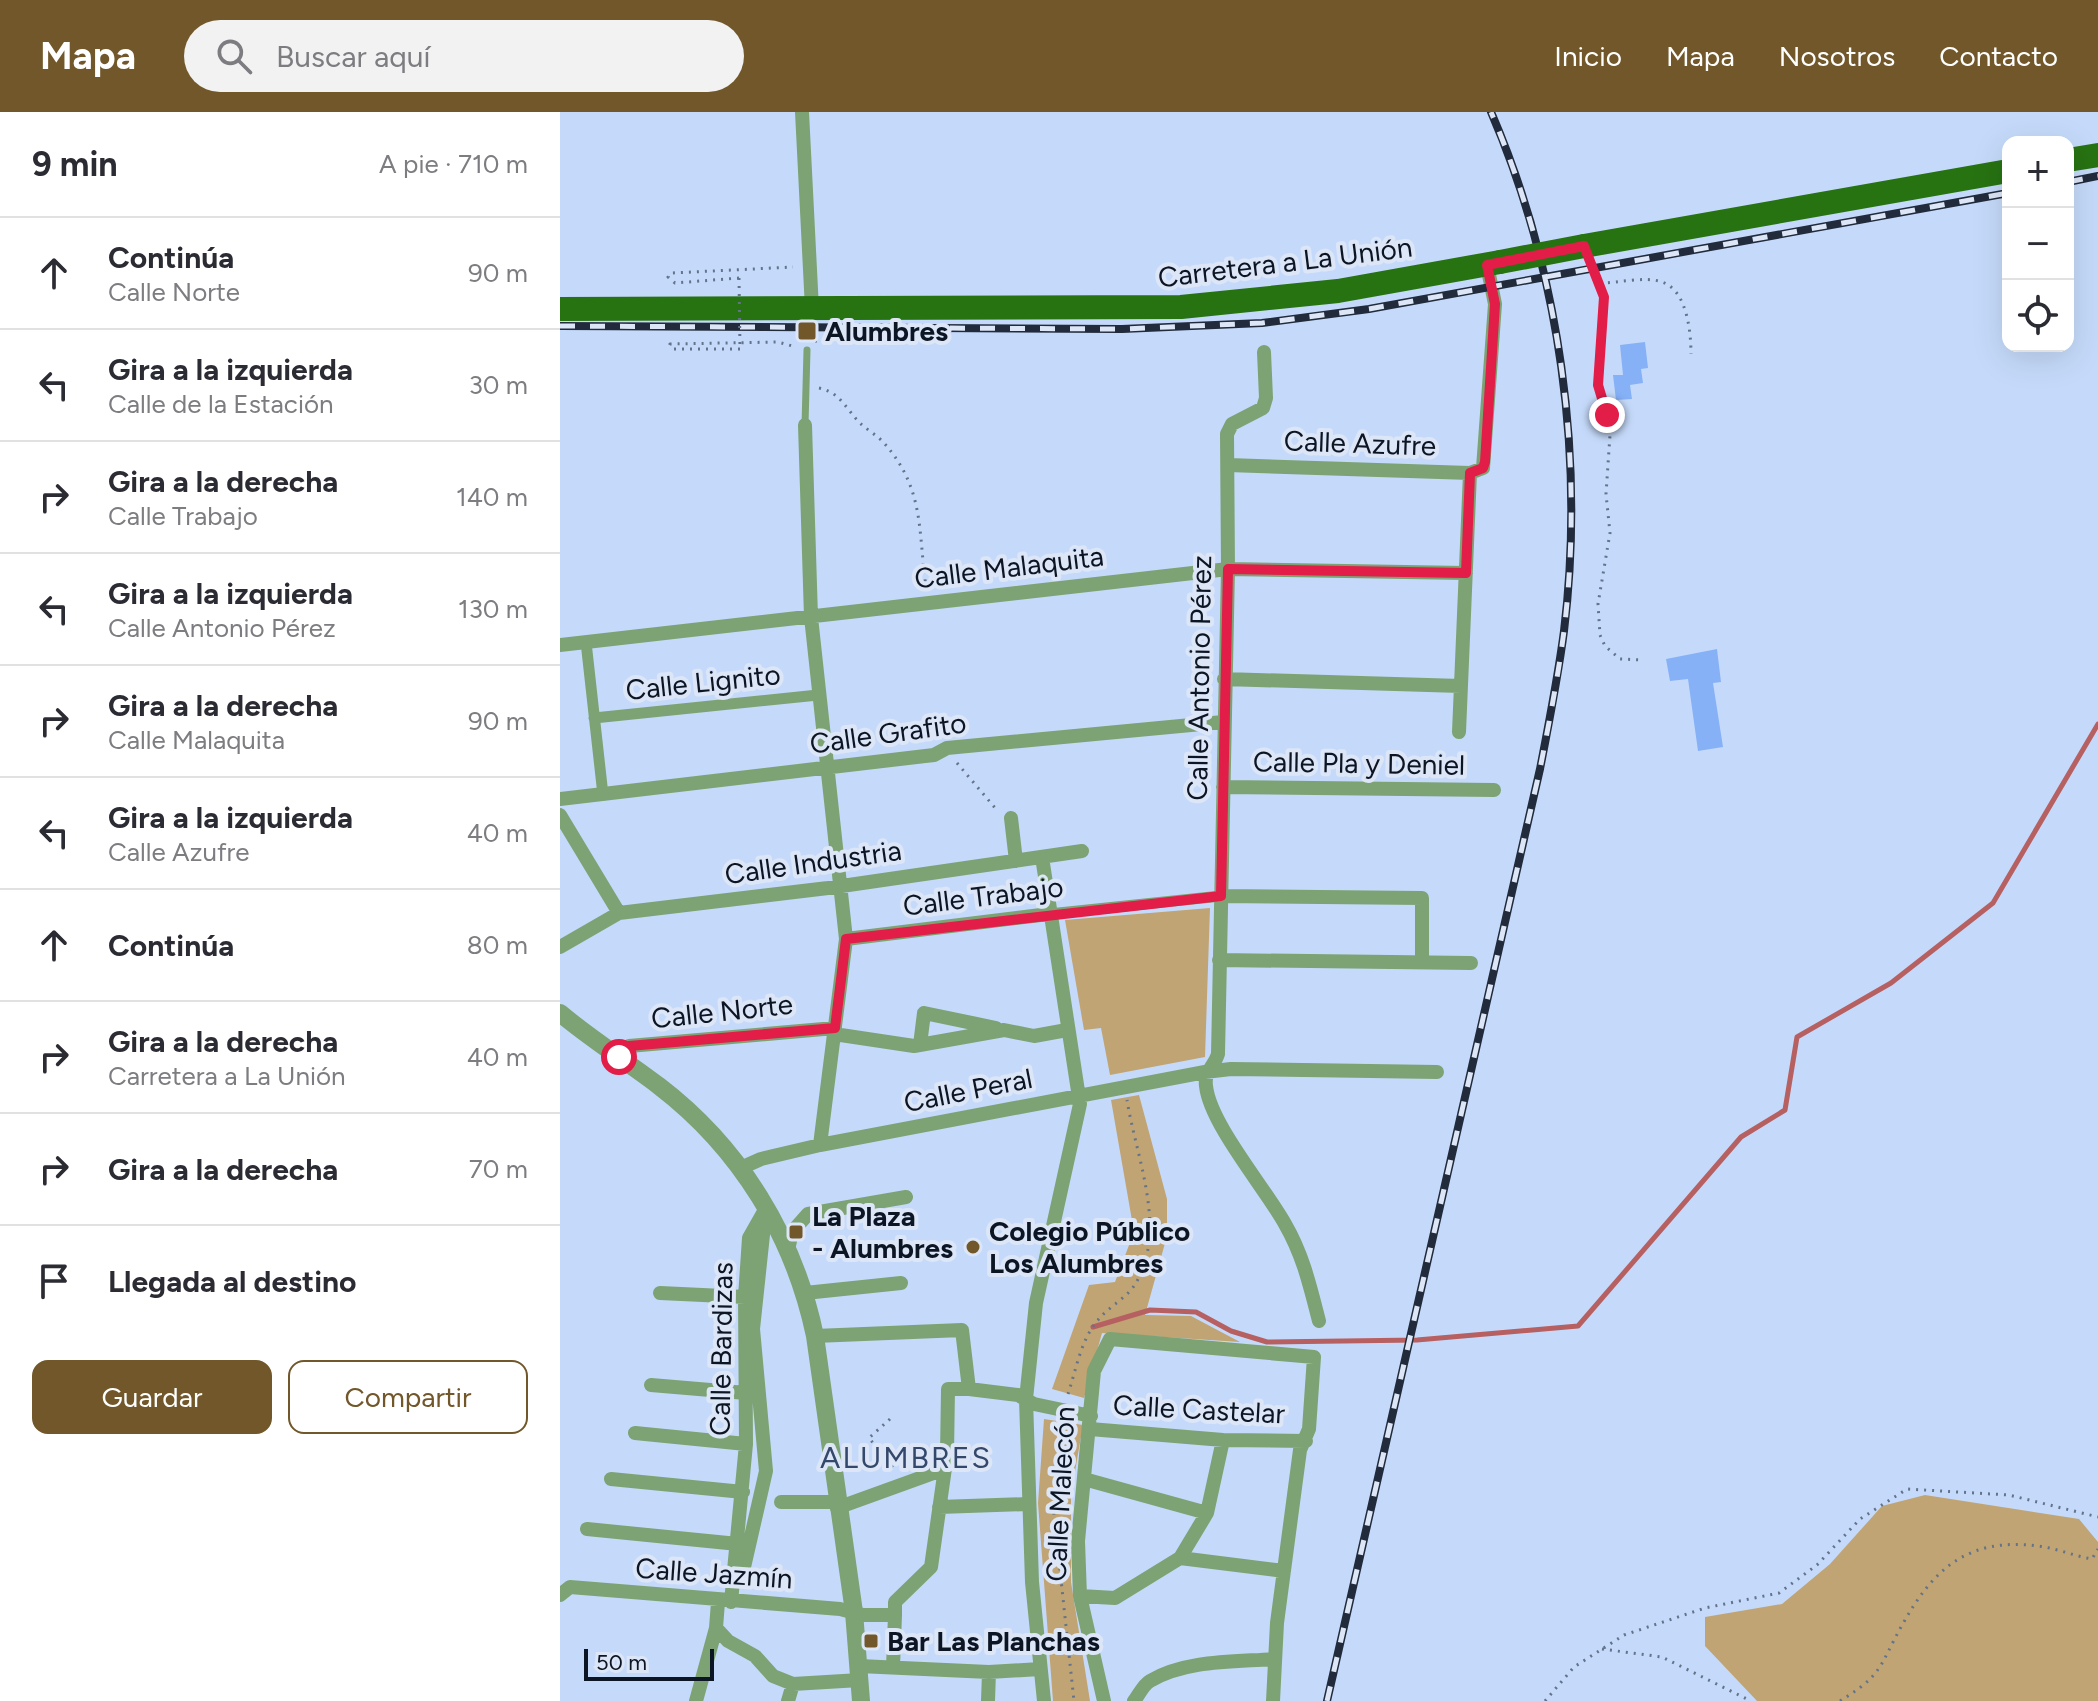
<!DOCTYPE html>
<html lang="es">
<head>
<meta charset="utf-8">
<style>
	body { margin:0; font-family:Figtree,sans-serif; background:#f2f2f3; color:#2b2b33 }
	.controls { position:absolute; right:24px; top:24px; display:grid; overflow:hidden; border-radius:16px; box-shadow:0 8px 32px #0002 }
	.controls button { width:72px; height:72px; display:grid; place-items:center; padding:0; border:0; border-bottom:2px solid #e1e1e2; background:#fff; color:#2b2b33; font:40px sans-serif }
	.scale { position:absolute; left:24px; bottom:20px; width:130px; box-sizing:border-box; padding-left:8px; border:4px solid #0c1523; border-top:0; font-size:22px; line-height:28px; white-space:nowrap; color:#0c1523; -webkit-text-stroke:6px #dce6f7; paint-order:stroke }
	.stop { position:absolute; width:24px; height:24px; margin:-18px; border:6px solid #e11d48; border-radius:50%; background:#fff }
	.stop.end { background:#e11d48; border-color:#fff; box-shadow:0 2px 8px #0008 }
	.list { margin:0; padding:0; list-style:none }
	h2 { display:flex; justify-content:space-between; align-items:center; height:104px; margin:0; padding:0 32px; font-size:34px }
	h2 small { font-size:26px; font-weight:400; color:#7c7c81 }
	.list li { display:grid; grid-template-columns:52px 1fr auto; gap:24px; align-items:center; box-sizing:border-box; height:112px; padding:0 32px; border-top:2px solid #e1e1e2 }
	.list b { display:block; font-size:30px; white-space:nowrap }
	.list p { margin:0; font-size:26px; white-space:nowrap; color:#7c7c81 }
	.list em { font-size:26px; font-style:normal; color:#7c7c81 }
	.actions { display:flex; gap:16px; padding:24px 32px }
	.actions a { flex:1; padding:18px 0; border:2px solid #715729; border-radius:16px; text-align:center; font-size:28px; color:#715729 }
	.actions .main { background:#715729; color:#fff }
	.icon { flex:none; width:44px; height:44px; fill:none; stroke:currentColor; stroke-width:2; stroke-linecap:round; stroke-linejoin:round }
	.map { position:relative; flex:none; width:1538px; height:1589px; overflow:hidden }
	header { display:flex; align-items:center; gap:48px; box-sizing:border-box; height:112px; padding:0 40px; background:#715729; color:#fff }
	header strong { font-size:38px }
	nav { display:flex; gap:44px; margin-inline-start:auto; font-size:28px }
	.search { width:560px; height:72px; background:#f2f2f3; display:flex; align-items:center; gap:20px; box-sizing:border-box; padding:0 28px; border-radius:44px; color:#7c7c81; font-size:30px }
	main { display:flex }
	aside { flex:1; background:#fff }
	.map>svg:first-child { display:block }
	.green { fill:#c1a473 }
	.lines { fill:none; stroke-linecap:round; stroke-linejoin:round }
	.stream { stroke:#b76061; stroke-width:5 }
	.building { fill:#86b1f7 }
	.path { stroke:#647389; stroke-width:3; stroke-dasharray:2 6; stroke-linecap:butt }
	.service { stroke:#7da375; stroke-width:7 }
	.pedestrian { stroke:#7da375; stroke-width:11 }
	.minor { stroke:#7da375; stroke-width:14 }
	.tertiary { stroke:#7da375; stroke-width:18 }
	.primary { stroke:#277312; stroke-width:24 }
	.rail-casing { stroke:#212b3b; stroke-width:8 }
	.rail { stroke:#dce6f7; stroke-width:5; stroke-dasharray:15; stroke-linecap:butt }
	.path-bridge { stroke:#647389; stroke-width:3; stroke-dasharray:2 6; stroke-linecap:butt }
	.primary-bridge { stroke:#277312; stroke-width:24 }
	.route { stroke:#e11d48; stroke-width:10 }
	.poi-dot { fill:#715729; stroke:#dce6f7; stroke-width:3 }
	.labels { text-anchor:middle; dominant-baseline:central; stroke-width:8; stroke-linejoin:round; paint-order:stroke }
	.street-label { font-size:28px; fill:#0c1523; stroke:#dce6f7 }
	.poi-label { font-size:28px; font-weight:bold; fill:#0c1523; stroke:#dce6f7; text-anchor:start }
	.neighbourhood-label { font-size:30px; letter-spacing:2px; fill:#33486a; stroke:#dce6f7 }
</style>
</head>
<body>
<header>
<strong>Mapa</strong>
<div class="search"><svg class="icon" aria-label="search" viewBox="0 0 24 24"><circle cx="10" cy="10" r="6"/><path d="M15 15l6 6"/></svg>Buscar aquí</div>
<nav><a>Inicio</a><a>Mapa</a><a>Nosotros</a><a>Contacto</a></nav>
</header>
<main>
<aside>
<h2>9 min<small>A pie · 710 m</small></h2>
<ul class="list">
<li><svg class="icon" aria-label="ahead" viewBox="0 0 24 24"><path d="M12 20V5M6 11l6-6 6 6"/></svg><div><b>Continúa</b><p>Calle Norte</p></div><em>90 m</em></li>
<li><svg class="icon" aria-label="left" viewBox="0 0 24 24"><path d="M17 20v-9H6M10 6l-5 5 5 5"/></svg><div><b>Gira a la izquierda</b><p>Calle de la Estación</p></div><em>30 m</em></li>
<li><svg class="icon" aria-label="right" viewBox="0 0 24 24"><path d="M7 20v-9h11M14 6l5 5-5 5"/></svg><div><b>Gira a la derecha</b><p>Calle Trabajo</p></div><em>140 m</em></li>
<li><svg class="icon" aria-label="left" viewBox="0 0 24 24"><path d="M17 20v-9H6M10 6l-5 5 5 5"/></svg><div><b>Gira a la izquierda</b><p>Calle Antonio Pérez</p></div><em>130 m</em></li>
<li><svg class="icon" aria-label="right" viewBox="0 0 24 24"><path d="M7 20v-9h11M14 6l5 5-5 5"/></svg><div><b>Gira a la derecha</b><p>Calle Malaquita</p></div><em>90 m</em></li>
<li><svg class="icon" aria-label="left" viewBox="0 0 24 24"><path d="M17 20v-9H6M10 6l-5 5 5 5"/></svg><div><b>Gira a la izquierda</b><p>Calle Azufre</p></div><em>40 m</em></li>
<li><svg class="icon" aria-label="ahead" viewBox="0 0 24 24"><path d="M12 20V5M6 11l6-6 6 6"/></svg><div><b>Continúa</b></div><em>80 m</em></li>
<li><svg class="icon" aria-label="right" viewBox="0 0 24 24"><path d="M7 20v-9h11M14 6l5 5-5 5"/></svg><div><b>Gira a la derecha</b><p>Carretera a La Unión</p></div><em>40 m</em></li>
<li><svg class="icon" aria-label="right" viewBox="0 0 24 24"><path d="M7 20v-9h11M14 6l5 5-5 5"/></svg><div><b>Gira a la derecha</b></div><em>70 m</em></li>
<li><svg class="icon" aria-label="arrive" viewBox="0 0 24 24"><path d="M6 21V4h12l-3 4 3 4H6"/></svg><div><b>Llegada al destino</b></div></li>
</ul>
<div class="actions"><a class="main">Guardar</a><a>Compartir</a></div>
</aside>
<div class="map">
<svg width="1538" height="1589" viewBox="0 0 1538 1589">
	<rect width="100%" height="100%" fill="#c5dafa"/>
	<path class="green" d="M650 796 645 945 550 963 541 916 524 918 505 808Z
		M579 983 607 1087V1124L585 1203 631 1204 680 1230 542 1221 524 1286 492 1277 529 1173 555 1170 574 1120 551 988Z
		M484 1307 523 1313 511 1383V1470L530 1589H493L478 1391Z
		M1365 1383 1519 1407 1538 1430V1589H1197L1145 1534V1505L1222 1492 1270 1452 1322 1394Z"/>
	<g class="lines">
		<path class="stream" d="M533 1215 590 1198 636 1200 671 1219 707 1230 857 1228 1018 1214 1181 1025 1225 998 1237 925 1331 871 1433 791 1538 612"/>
	</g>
	<path class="building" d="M1085 230 1088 256 1081 257 1083 271 1070 273 1072 287 1056 288 1053 263H1063L1060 233Z
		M1157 537 1161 570 1153 571 1163 635 1138 639 1128 567 1110 569 1106 547Z"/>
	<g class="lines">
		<path class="path" d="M1030 153 1044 185 1038 273 1050 323 1046 382 1050 421 1038 492 1040 523 1045 534 1060 547 1082 548
			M179 166 115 171 108 165 112 161 233 155
			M1040 171C1058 171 1086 164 1102 170 1127 178 1131 220 1131 242
			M255 229H299L298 222
			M180 237H114L110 232 218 230 236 235
			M259 276C280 280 286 297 300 311 307 318 317 323 324 331 365 377 358 420 366 475
			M397 651 436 697
			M508 1282C516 1258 521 1227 538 1208 549 1194 569 1185 577 1169 607 1115 576 1045 567 988
			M330 1307 309 1326 334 1357
			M502 1313 494 1402 514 1589
			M1042 1537 1102 1545 1191 1589
			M985 1589 1014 1555 1064 1523 1145 1496 1219 1481 1257 1453 1300 1407 1347 1377 1449 1383 1538 1405
			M1280 1589C1322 1563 1318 1557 1341 1515 1373 1457 1407 1425 1478 1434 1496 1436 1514 1444 1532 1447L1538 1437"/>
		<path class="service" d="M245 313 247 238"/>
		<path class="pedestrian" d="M26 530 43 683
			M34 606 258 583
			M489 802 661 784"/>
		<path class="minor" d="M242 0 252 197
			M704 240 706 286 703 296 672 312 667 322 668 457 658 942C654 955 644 959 646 974 650 1012 705 1076 725 1112 743 1143 750 1174 759 1209
			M245 313 251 505 286 827 260 1033
			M668 353 910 361 923 356 935 192 927 153
			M0 533 668 457 906 461
			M664 567 901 574
			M899 620 910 361
			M663 675 934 678
			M0 687 374 643 387 636 663 610
			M0 703 59 801
			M451 706 456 749
			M482 745 520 992 476 1191 466 1287 472 1470 484 1589
			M661 784 862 786V850
			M286 827 489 802
			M0 835 59 801 268 776 522 739
			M659 848 911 851
			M274 922 354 934 444 918 474 924 507 918
			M360 933 364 901 436 916
			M59 945 69 934 275 916
			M183 1055 201 1047 260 1033 645 960 671 957 877 960
			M228 1138 232 1120 248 1102 346 1085
			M100 1181 185 1185
			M245 1181 341 1171
			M255 1224 402 1218 409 1277 458 1283 474 1292 531 1304
			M91 1273 186 1281
			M530 1317 663 1328 746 1329
			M75 1321 186 1332
			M51 1367 183 1380
			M524 1367 647 1401
			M221 1390H276
			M379 1395 468 1392
			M277 1396 382 1358
			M27 1417 178 1432
			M620 1446 724 1459
			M182 1464 206 1359 193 1217 205 1104
			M0 1483 10 1475 280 1497 303 1503H335L333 1555
			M520 1484 555 1486 620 1446 647 1401 663 1328
			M171 1490 186 1332 185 1185 189 1126 206 1096
			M335 1503V1490L371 1455 387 1342 388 1277H409
			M156 1516 168 1529 195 1544 213 1564 233 1572 300 1568
			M299 1554 429 1560 480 1557
			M136 1589 156 1516 158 1490
			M228 1589 233 1572
			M428 1589 429 1560
			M544 1589 520 1484 518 1429 534 1259 550 1227 754 1245 749 1317 740 1338 717 1511 713 1589
			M574 1589C579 1583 583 1573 590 1569 625 1548 674 1550 714 1547"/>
		<path class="tertiary" d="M0 901C31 927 66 949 99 974 180 1036 234 1124 255 1224L294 1500 301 1589"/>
		<path class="primary" d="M1508 48 1538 43
			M1024 134 1448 59
			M0 197 621 195 778 179 940 150"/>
		<g class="rail-casing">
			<path id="rail" d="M1508 70 1538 64
				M0 214 562 217 702 211 809 197 1448 81
				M767 1589 980 657C989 611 998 565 1004 519 1025 346 1000 160 931 0"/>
		</g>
		<use href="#rail" class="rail"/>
		<path class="path-bridge" d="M179 166 180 237"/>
		<path class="primary-bridge" d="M940 150 1024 134"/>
	</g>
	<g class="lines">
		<path class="route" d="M59 945 69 934 275 916 286 827 661 784 668 457 906 461 910 361 923 356 925 350 935 192 927 153 1024 134 1044 185 1038 273 1047 303"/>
	</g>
	<g class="poi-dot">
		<rect x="237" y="209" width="20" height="20" rx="4"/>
		<rect x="228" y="1112" width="16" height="16" rx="4"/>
		<circle cx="413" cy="1135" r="8"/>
		<rect x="303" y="1521" width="16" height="16" rx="4"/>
	</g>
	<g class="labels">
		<g class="street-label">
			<text transform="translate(725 150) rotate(-7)">Carretera a La Unión</text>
			<text transform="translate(800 331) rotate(2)">Calle Azufre</text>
			<text transform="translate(449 455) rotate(-7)">Calle Malaquita</text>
			<text transform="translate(639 566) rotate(-89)">Calle Antonio Pérez</text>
			<text transform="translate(143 570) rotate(-6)">Calle Lignito</text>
			<text transform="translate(328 621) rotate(-8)">Calle Grafito</text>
			<text transform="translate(799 651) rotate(1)">Calle Pla y Deniel</text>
			<text transform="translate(253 750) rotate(-8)">Calle Industria</text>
			<text transform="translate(423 784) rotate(-7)">Calle Trabajo</text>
			<text transform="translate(162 899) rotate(-6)">Calle Norte</text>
			<text transform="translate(408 978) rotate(-11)">Calle Peral</text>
			<text transform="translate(161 1237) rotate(-89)">Calle Bardizas</text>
			<text transform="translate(639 1297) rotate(3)">Calle Castelar</text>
			<text transform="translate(500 1382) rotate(-87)">Calle Malecón</text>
			<text transform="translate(154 1461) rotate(4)">Calle Jazmín</text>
		</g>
		<g class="poi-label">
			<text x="265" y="219">Alumbres</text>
			<text x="252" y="1104">La Plaza<tspan x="252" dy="32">- Alumbres</tspan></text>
			<text x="429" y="1119">Colegio Público<tspan x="429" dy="32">Los Alumbres</tspan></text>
			<text x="327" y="1529">Bar Las Planchas</text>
		</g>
		<g class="neighbourhood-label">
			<text x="346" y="1345">ALUMBRES</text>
		</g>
	</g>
</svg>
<div class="controls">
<button>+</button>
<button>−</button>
<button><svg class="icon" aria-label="locate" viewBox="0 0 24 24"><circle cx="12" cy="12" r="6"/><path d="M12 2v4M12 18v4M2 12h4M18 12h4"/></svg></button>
</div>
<div class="scale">50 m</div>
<div class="stop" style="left:59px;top:945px"></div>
<div class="stop end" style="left:1047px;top:303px"></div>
</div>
</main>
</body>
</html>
